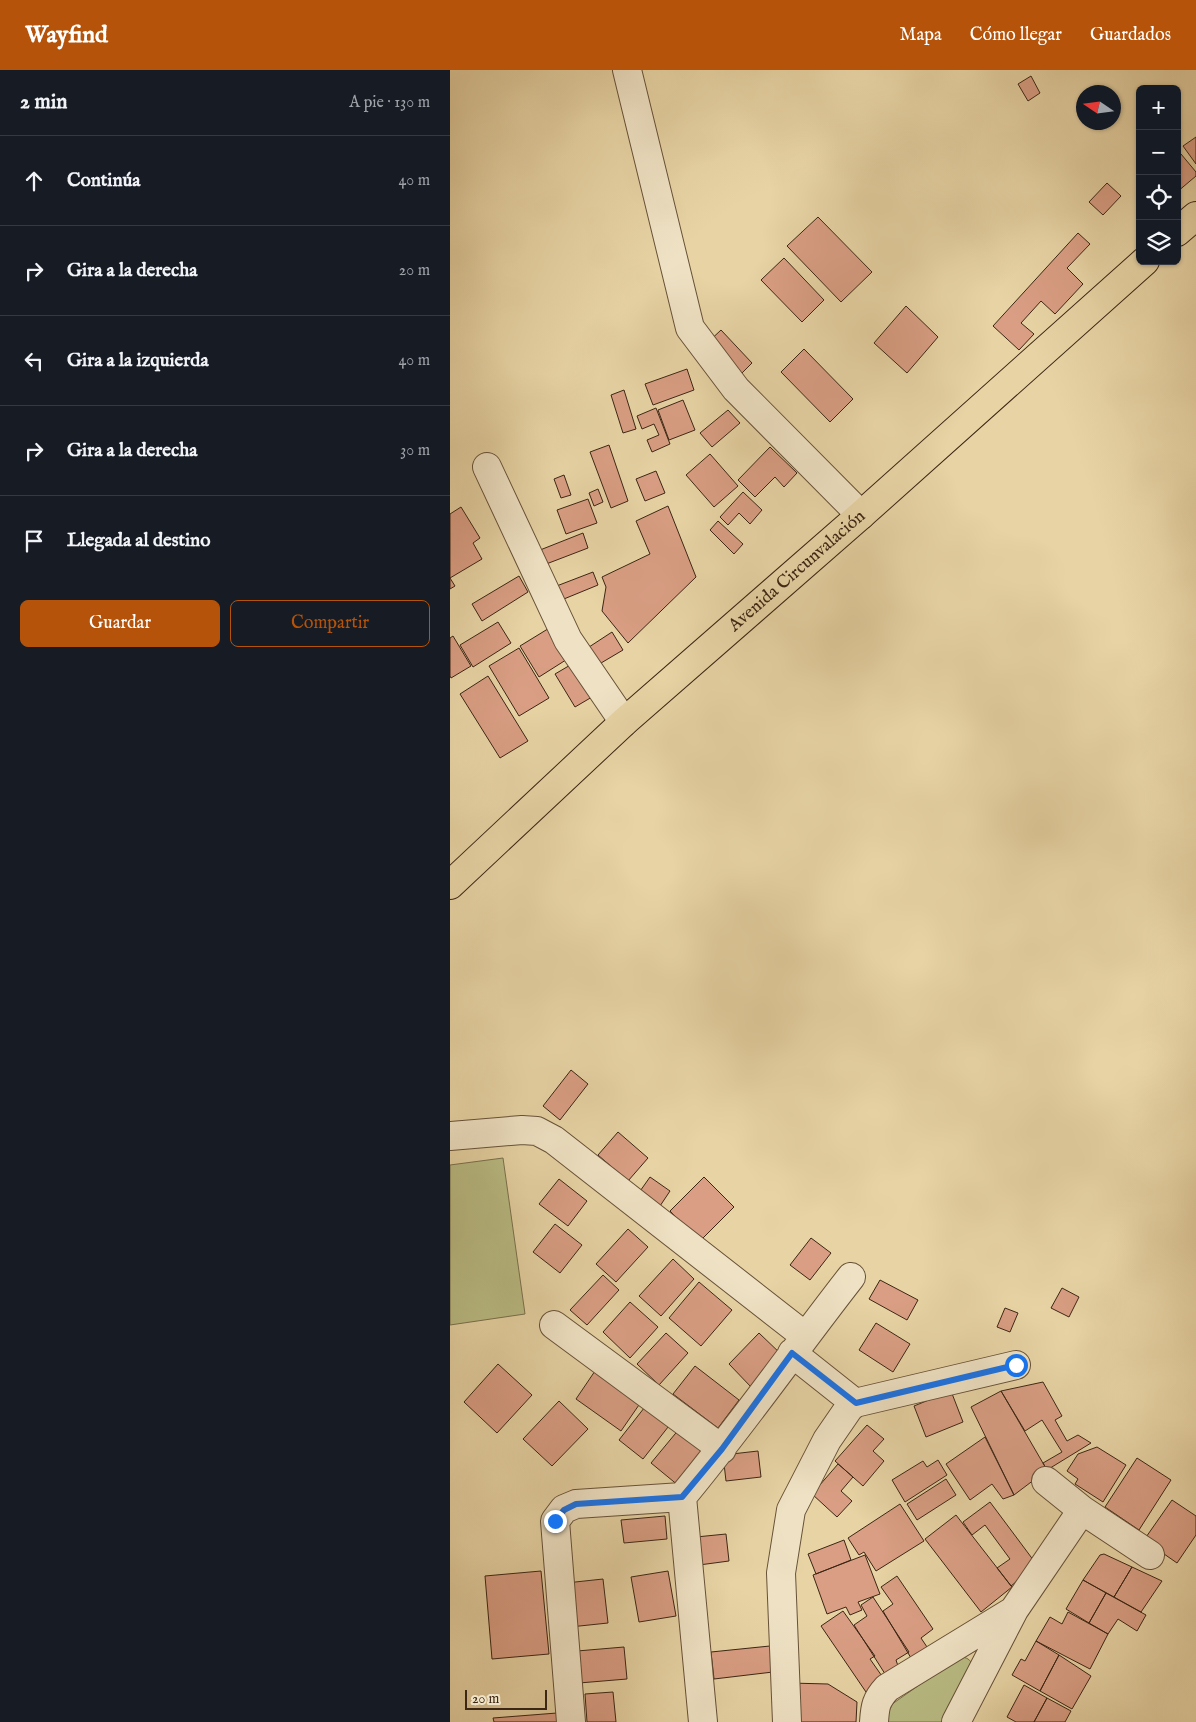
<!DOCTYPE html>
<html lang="es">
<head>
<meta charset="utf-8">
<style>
	body { margin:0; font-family:"IM FELL English",serif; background:#20242c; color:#f1f3f6 }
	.controls { position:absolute; right:15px; top:15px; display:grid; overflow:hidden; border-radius:8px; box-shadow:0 1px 4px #0004 }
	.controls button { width:45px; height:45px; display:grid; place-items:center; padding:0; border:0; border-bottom:1px solid #363941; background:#171b24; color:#f1f3f6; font:25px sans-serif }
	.compass { position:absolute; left:626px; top:15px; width:45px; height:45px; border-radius:50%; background:#171b24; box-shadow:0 1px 4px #0004; rotate:283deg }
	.scale { position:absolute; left:15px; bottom:12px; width:82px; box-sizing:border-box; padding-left:5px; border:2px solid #3c2614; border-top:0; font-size:14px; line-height:18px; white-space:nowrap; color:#3c2614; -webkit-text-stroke:4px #efe2c4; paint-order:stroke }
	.stop { position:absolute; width:15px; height:15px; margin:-11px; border:4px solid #1a73e8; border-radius:50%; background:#fff }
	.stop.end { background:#1a73e8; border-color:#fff; box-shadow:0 1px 5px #0008 }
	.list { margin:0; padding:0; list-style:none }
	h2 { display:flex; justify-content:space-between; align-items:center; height:65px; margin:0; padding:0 20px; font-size:21px }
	h2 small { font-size:16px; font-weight:400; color:#9ea1a6 }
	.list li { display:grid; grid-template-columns:32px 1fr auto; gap:15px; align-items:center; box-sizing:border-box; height:90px; padding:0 20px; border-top:1px solid #363941 }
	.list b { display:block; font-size:19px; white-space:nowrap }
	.list em { font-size:16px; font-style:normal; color:#9ea1a6 }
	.actions { display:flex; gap:10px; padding:15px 20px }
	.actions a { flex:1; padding:11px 0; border:1px solid #b45309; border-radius:8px; text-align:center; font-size:18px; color:#b45309 }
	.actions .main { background:#b45309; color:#fff }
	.icon { flex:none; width:28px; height:28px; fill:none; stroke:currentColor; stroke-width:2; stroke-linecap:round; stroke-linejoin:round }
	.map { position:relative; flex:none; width:746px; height:1652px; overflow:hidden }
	header { display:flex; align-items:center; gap:30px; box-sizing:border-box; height:70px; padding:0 25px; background:#b45309; color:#fff }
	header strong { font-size:24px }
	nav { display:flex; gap:28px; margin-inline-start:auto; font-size:18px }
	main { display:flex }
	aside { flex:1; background:#171b24 }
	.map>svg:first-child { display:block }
	.green { fill:#b9bb83; stroke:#7a704c }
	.building { fill:#d99e83; stroke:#3c2614 }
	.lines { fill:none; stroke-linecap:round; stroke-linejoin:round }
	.street-casing { stroke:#675138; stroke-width:30 }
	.primary-casing { stroke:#3c2614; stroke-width:30 }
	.street { stroke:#efe2c4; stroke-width:28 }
	.primary { stroke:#e7d3a4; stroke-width:28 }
	.route { stroke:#1a73e8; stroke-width:6 }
	.labels { text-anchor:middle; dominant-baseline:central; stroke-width:5; stroke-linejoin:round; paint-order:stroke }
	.street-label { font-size:18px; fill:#3c2614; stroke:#efe2c4 }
</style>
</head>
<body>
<header>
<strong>Wayfind</strong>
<nav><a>Mapa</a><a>Cómo llegar</a><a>Guardados</a></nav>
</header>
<main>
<aside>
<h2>2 min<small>A pie · 130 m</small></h2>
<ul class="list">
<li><svg class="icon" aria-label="ahead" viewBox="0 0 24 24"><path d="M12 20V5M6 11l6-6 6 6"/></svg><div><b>Continúa</b></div><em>40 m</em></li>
<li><svg class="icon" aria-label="right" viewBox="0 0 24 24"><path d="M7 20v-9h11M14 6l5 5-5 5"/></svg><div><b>Gira a la derecha</b></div><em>20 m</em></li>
<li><svg class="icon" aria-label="left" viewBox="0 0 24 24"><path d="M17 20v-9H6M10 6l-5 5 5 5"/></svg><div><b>Gira a la izquierda</b></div><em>40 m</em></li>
<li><svg class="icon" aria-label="right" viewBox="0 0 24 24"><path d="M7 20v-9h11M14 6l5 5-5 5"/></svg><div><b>Gira a la derecha</b></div><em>30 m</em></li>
<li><svg class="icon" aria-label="arrive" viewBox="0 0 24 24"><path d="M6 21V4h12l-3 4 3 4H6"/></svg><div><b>Llegada al destino</b></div></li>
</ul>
<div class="actions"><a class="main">Guardar</a><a>Compartir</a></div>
</aside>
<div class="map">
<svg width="746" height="1652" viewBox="0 0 746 1652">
	<rect width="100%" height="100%" fill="#e7d3a4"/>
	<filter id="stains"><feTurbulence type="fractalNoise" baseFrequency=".004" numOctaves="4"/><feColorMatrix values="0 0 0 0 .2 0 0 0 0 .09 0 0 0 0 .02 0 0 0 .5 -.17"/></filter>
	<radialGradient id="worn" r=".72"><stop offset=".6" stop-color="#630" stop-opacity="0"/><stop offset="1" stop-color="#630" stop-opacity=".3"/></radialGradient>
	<path class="green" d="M53 1088 75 1244 0 1255V1095Z
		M509 1587C517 1587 520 1589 524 1597L498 1652H428V1644Z"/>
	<path class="building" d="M581 6 590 23 578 31 568 14Z
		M746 67V94L733 76Z
		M731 84 746 102V106L727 122V86Z
		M657 113 671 126 653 145 639 132Z
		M368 147 422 202 391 232 337 176Z
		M628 163 640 174 617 198 633 214 605 244 591 231 571 253 584 264 569 280 543 256Z
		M334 188 374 230 352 252 311 210Z
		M456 236 488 267 457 303 424 273Z
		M271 260 302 293 288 307 256 274Z
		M354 279 403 329 380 352 331 302Z
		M237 299 244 320 203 335 195 314Z
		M174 320 186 359 173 363 161 325Z
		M233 330 245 360 219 370 208 340Z
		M206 338 220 374 202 382 197 370 209 365 204 354 192 359 187 346Z
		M278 340 290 353 262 377 250 363Z
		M159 375 178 431 161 438 140 382Z
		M320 377 347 403 334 417 325 407 305 427 288 410Z
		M260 384 288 416 264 437 236 405Z
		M206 401 215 423 195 431 186 409Z
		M114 405 121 425 111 428 104 409Z
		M148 419 153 432 144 436 139 423Z
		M293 422 312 440 300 454 289 443 278 455 270 447Z
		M138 429 147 453 116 464 107 440Z
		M218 436 246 507 178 573 152 541 156 517 152 507 200 484 186 451Z
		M11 437 30 468 23 473 32 489 0 508 5 516 0 519V444Z
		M268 451 293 474 284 484 260 460Z
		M133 463 138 478 91 496 85 482Z
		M143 502 148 515 109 531 104 517Z
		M69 506 78 522 32 551 22 534Z
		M48 552 61 573 23 597 10 575Z
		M101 557 119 588 89 607 70 576Z
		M162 562 173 580 146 596 136 579Z
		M3 566 21 596 1 608 0 606V568Z
		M69 578 99 628 69 646 39 596Z
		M122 594 142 627 125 637 105 604Z
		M38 606 78 671 50 688 10 624Z
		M121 1000 138 1014 110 1050 93 1036Z
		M168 1062 198 1088 178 1111 148 1085Z
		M200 1107 220 1121 208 1139 188 1124Z
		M254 1107 284 1137 250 1171 220 1141Z
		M109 1109 137 1131 118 1156 89 1134Z
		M105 1154 132 1175 110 1203 83 1182Z
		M178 1159 198 1177 166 1212 146 1194Z
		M361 1168 381 1183 360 1210 340 1195Z
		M223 1189 244 1209 211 1246 189 1226Z
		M153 1205 169 1220 137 1255 120 1240Z
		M430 1210 468 1230 457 1250 419 1229Z
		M249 1212 282 1240 251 1276 219 1248Z
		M612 1218 629 1227 619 1247 601 1238Z
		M180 1232 208 1257 180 1288 153 1262Z
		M555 1238 568 1243 560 1262 547 1257Z
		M426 1253 460 1274 443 1302 409 1280Z
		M216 1263 238 1283 209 1315 187 1294Z
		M309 1263 333 1286 302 1318 279 1294Z
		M48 1294 82 1325 47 1363 14 1332Z
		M245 1296 289 1330 268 1358 223 1324Z
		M145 1301 191 1332 171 1361 126 1329Z
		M593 1312 612 1346 605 1350 617 1371 628 1365 641 1373 597 1400 593 1393 612 1382 592 1350 575 1361 551 1321Z
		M501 1321 513 1352 476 1367 464 1336Z
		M551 1321 597 1400 564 1425 521 1337Z
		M109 1331 138 1359 102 1396 73 1369Z
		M198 1333 222 1352 193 1389 169 1370Z
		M417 1355 434 1369 423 1381 434 1391 413 1416 385 1391Z
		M230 1358 258 1381 229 1416 201 1393Z
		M535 1367 564 1425 553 1429 542 1414 520 1430 496 1394Z
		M647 1377 676 1395 653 1432 625 1414 628 1409 617 1401 628 1384Z
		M308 1381 311 1407 276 1411 273 1385Z
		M687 1388 721 1410 689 1460 655 1437Z
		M488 1390 497 1405 455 1432 442 1410 473 1391 477 1397Z
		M388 1394 403 1407 391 1421 402 1431 387 1447 362 1424Z
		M496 1409 506 1425 467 1450 457 1434Z
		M722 1430 746 1446V1465L727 1493 694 1470Z
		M540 1432 587 1495 561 1516 547 1498 560 1489 535 1455 522 1465 513 1452Z
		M450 1434 474 1471 426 1501 414 1482 409 1485 398 1468Z
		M506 1445 562 1517 531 1542 475 1469Z
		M215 1446 217 1469 174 1473 171 1450Z
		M276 1464 279 1491 249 1495 246 1467Z
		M394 1470 401 1490 366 1504 358 1484Z
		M654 1484 682 1497 664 1527 633 1510 650 1485Z
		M415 1485 430 1524 408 1532 412 1540 400 1545 396 1537 377 1544 363 1505Z
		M682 1497 712 1511 691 1542 664 1527Z
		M91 1501 99 1584 42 1589 35 1506Z
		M218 1501 226 1546 189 1552 181 1507Z
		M447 1506 483 1559 471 1568 477 1577 461 1588 433 1541 443 1534 431 1517Z
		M153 1509 158 1553 120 1557 116 1513Z
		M633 1510 656 1523 639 1553 616 1539Z
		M656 1523 696 1545 687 1561 668 1549 658 1564 639 1553Z
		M423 1527 459 1582 446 1590 449 1599 437 1607 404 1555 417 1546 411 1535Z
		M393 1541 425 1586 420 1589 434 1609 416 1622 371 1556Z
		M618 1542 658 1564 640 1599 586 1571 600 1547 612 1554Z
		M586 1571 609 1585 590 1621 562 1605 571 1589 575 1591Z
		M320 1576 323 1602 264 1609 261 1582Z
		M174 1577 177 1609 129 1613 127 1581Z
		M609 1585 641 1606 622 1639 590 1621Z
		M340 1613 378 1614 407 1632 406 1652H338Z
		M574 1615 597 1628 584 1652H566L557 1647Z
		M163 1622 166 1652H137L135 1624Z
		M597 1628 621 1641 615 1652H584Z
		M107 1643V1652H44L43 1648Z"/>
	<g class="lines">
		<g class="street-casing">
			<path id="street" d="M177 0 240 258 286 319 411 445
				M37 397 118 570 174 652
				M0 1066 72 1060 87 1061 104 1070 355 1266
				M104 1255 272 1379
				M342 1283 405 1333
				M596 1411 632 1440 700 1485
				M121 1652 105 1451 114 1439 126 1434 232 1427
				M253 1652 232 1427C291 1356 344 1280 401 1207
				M337 1652 331 1503 341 1440 377 1370 399 1338 405 1333 566 1295
				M424 1652C425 1636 426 1630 437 1618L563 1541
				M506 1652 564 1540 632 1440"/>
		</g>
		<g class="primary-casing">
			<g id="primary">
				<path d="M727 162 746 146"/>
				<path id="s1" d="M0 815 174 652 411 445 695 191"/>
			</g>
		</g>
		<use href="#street" class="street"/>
		<use href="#primary" class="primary"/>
	</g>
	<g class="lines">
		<path class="route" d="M105 1451 114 1440 126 1434 232 1427 272 1379 342 1283 406 1333 566 1295"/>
	</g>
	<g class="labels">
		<g class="street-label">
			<text stroke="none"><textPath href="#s1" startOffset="468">Avenida Circunvalación</textPath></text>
		</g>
	</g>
	<rect width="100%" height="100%" filter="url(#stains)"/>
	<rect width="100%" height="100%" fill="url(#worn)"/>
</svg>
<div class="controls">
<button>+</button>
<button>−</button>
<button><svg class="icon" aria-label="locate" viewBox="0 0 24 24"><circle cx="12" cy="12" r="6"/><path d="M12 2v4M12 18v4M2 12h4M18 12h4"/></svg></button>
<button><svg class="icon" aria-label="layers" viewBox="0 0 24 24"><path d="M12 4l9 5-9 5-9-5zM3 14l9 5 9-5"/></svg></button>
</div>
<svg class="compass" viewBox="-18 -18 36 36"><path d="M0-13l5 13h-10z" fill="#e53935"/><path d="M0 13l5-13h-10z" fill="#9ea1a6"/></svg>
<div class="scale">20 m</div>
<div class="stop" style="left:566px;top:1295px"></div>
<div class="stop end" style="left:105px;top:1451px"></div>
</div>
</main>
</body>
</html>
